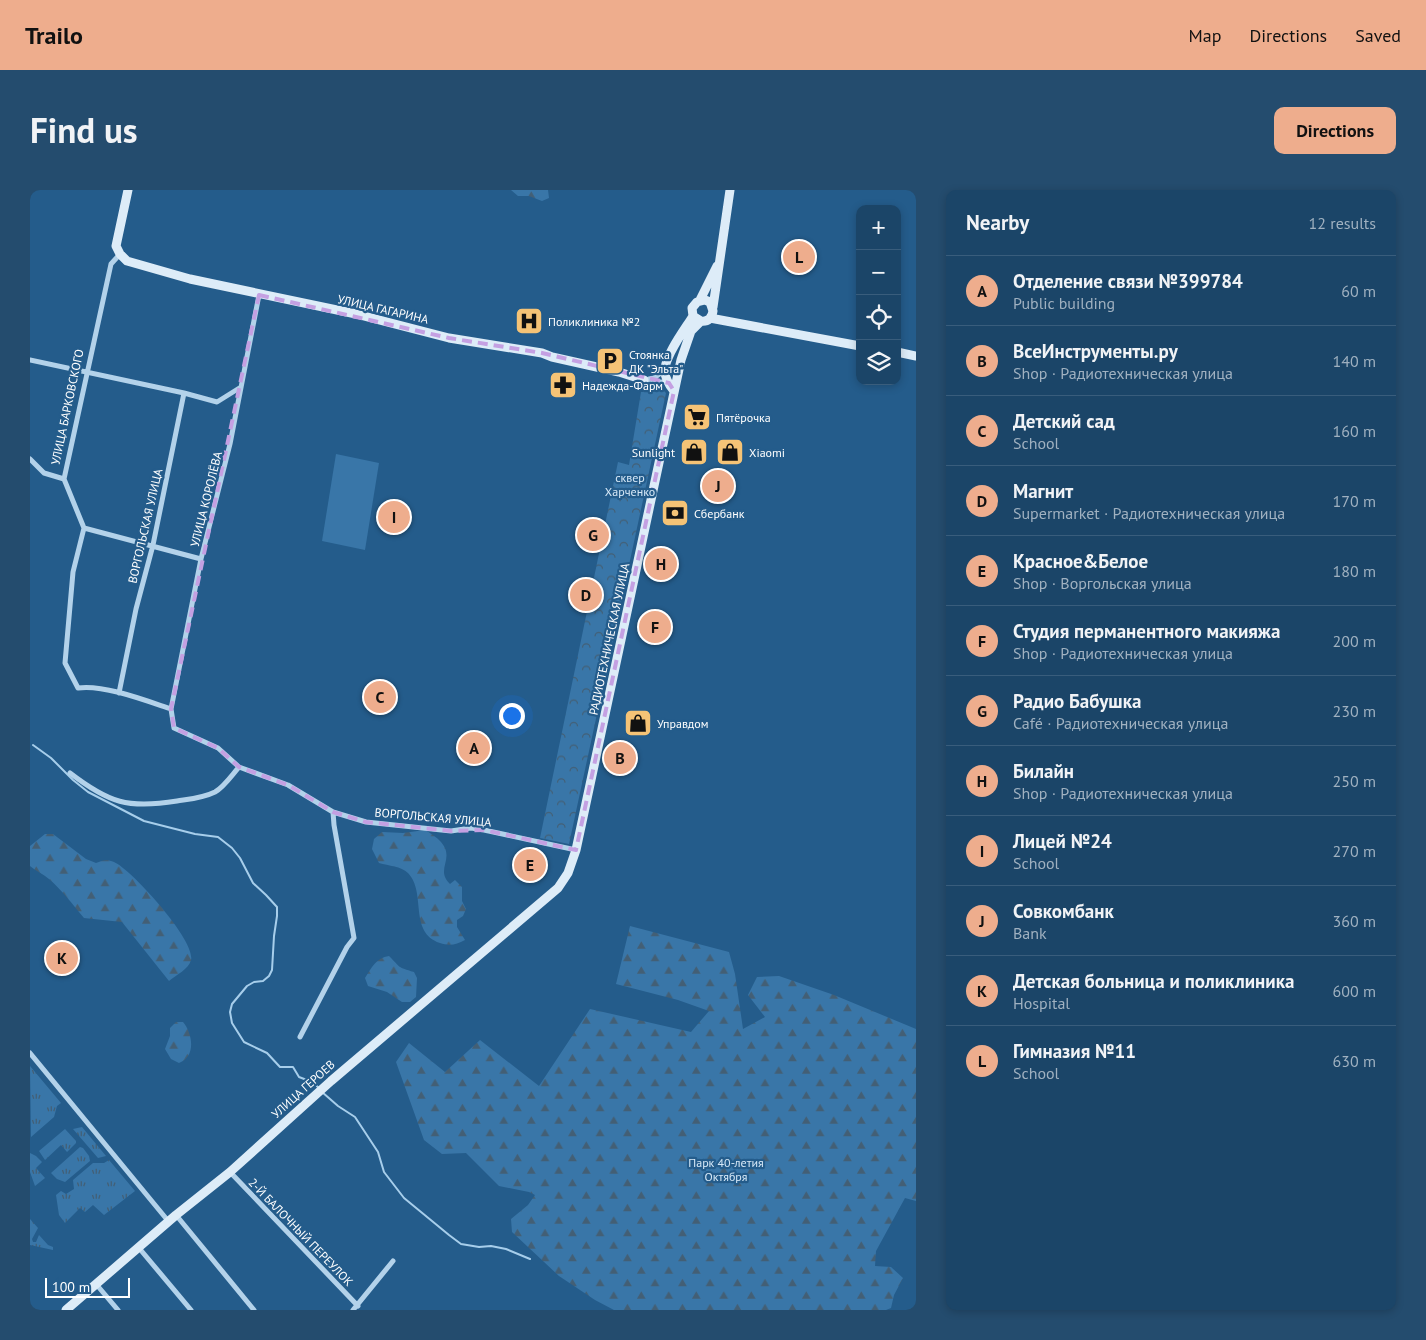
<!DOCTYPE html>
<html lang="en">
<head>
<meta charset="utf-8">
<style>
	body { margin:0; font-family:"PT Sans",sans-serif; background:#244c6e; color:#f1f3f6 }
	.controls { position:absolute; right:15px; top:15px; display:grid; overflow:hidden; border-radius:10px; box-shadow:0 2px 8px #0003 }
	.controls button { width:45px; height:45px; display:grid; place-items:center; padding:0; border:0; border-bottom:1px solid #395d7c; background:#1b4568; color:#f1f3f6; font:25px sans-serif }
	.scale { position:absolute; left:15px; bottom:12px; width:85px; box-sizing:border-box; padding-left:5px; border:2px solid #fff; border-top:0; font-size:14px; line-height:18px; white-space:nowrap; color:#fff; -webkit-text-stroke:4px #245c8b; paint-order:stroke }
	.you { position:absolute; left:481px; top:525px; width:18px; height:18px; margin:-12px; border:4px solid #fff; border-radius:50%; background:#1a73e8; box-shadow:0 0 0 8px #1a73e833 }
	.badge { display:grid; place-items:center; width:32px; height:32px; border-radius:50%; background:#eead8d; color:#111; font-size:16px; font-weight:700 }
	.pin { position:absolute; translate:-50% -50%; border:2px solid #fff; box-shadow:0 1px 5px #0006 }
	.list { margin:0; padding:0; list-style:none }
	h2 { display:flex; justify-content:space-between; align-items:center; height:65px; margin:0; padding:0 20px; font-size:21px }
	h2 small { font-size:16px; font-weight:400; color:#a0b1c0 }
	.list li { display:grid; grid-template-columns:32px 1fr auto; gap:15px; align-items:center; box-sizing:border-box; height:70px; padding:0 20px; border-top:1px solid #395d7c }
	.list b { display:block; font-size:19px; white-space:nowrap }
	.list p { margin:0; font-size:16px; white-space:nowrap; color:#a0b1c0 }
	.list em { font-size:16px; font-style:normal; color:#a0b1c0 }
	.icon { flex:none; width:28px; height:28px; fill:none; stroke:currentColor; stroke-width:2; stroke-linecap:round; stroke-linejoin:round }
	.map { position:relative; flex:none; width:886px; height:1120px; overflow:hidden; border-radius:10px }
	header { display:flex; align-items:center; gap:30px; box-sizing:border-box; height:70px; padding:0 25px; background:#eead8d; color:#111 }
	header strong { font-size:24px }
	nav { display:flex; gap:28px; margin-inline-start:auto; font-size:18px }
	.intro { display:flex; align-items:center; justify-content:space-between; box-sizing:border-box; height:120px; padding:0 30px }
	h1 { margin:0; font-size:35px }
	.button { padding:12px 22px; border-radius:10px; background:#eead8d; color:#111; font-size:18px; font-weight:700 }
	main { display:flex; gap:30px; padding:0 30px }
	aside { flex:1; background:#1b4568; border-radius:10px; box-shadow:0 2px 8px #0003 }
	.map>svg:first-child { display:block }
	.grass { fill:url(#grass-tufts) }
	.forest { fill:url(#forest-firs) }
	.park { fill:url(#park-crowns) }
	.pitch { fill:#3976a8 }
	.lines { fill:none; stroke-linecap:round; stroke-linejoin:round }
	.stream { stroke:#a7ceeb; stroke-width:2 }
	.street { stroke:#b3d2ea; stroke-width:5 }
	.secondary { stroke:#ddecf8; stroke-width:9 }
	.marked { fill:none; stroke:#c4a0e2; stroke-width:4; stroke-dasharray:10 6; stroke-linejoin:round }
	.labels { text-anchor:middle; dominant-baseline:central; stroke-width:4.5; stroke-linejoin:round; paint-order:stroke }
	.street-label { font-size:12px; fill:#fff; stroke:#245c8b }
	.poi-label { font-size:12px; fill:#fff; stroke:#245c8b; text-anchor:start }
	.park-label { font-size:12px; fill:#d7e9f8; stroke:#245c8b }
</style>
</head>
<body>
<header>
<strong>Trailo</strong>
<nav><a>Map</a><a>Directions</a><a>Saved</a></nav>
</header>
<div class="intro"><h1>Find us</h1><a class="button">Directions</a></div>
<main>
<div class="map">
<svg width="886" height="1120" viewBox="0 0 886 1120">
	<defs>
		<pattern id="grass-tufts" width="24" height="20" patternUnits="userSpaceOnUse" patternTransform="scale(1.25)"><rect width="24" height="20" fill="#3976a8"/><path d="M3 7l-1-3M5 7V3M7 7l1-3M15 17l-1-3M17 17v-4M19 17l1-3" fill="none" stroke="#435f75"/></pattern>
		<pattern id="forest-firs" width="22" height="20" patternUnits="userSpaceOnUse" patternTransform="scale(1.25)"><rect width="22" height="20" fill="#3976a8"/><path d="M5 1l3.5 6h-7zM16 11l3.5 6h-7z" fill="#435f75"/></pattern>
		<pattern id="park-crowns" width="20" height="18" patternUnits="userSpaceOnUse" patternTransform="scale(1.25)"><rect width="20" height="18" fill="#3976a8"/><path d="M2 6a3 3 0 1 1 6 0M12 15a3 3 0 1 1 6 0" fill="none" stroke="#435f75"/></pattern>
	</defs>
	<rect width="100%" height="100%" fill="#245c8b"/>
	<path class="grass" d="M0 876 31 913 27 916 24 927 1 947Z
		M52 937 76 966 68 968 43 939Z
		M35 939 46 951V953L37 962 31 955 15 970 9 961Z
		M50 957 53 958 59 966 60 971 35 992 27 989 21 983Z
		M0 963 6 966 12 972 6 978 15 988 5 996 0 982Z
		M79 970 105 1001 74 1025 63 1015 55 1022 50 1018 35 1033 29 1025 26 1005 31 1001 36 1004 44 999 43 990 63 973H74Z
		M0 1029 8 1038 2 1049 3 1052H6L9 1045 18 1055 23 1057V1060L0 1055Z"/>
	<path class="forest" d="M481 0H518L519 8 512 11 499 6H488Z
		M395 640C437 664 401 676 420 694L425 690 432 697V711L436 719 433 726 427 730V737L435 750C426 755 419 756 410 753 378 742 397 703 378 683 371 676 359 676 349 673L342 659 344 649 352 642 373 643Z
		M15 644H23L56 669 66 673C73 670 77 669 84 672 102 680 166 751 161 770 159 779 146 785 139 791L92 732 54 728C43 715 32 700 19 689 13 684 6 681 0 676V656Z
		M600 736 699 762 705 784 713 839 735 827 718 805 727 787 749 786 804 805 886 839V1011L875 1008 846 1061 845 1076 861 1077 873 1088 864 1105 861 1118 856 1120H584L565 1110 529 1086 482 1042 481 1029 498 1015 505 1005 499 1002 469 996 436 963 412 964 394 950 366 872 379 853 415 882 450 850 509 896 560 819 661 842 679 821 648 810 586 794Z
		M359 766C371 778 367 777 384 782L387 788 386 807 380 812H372L357 802 338 796 335 788C342 777 346 768 359 766Z
		M146 832H153C163 844 166 867 149 873L141 869 135 859 140 846V838Z"/>
	<path class="park" d="M614 195 633 200 636 203 539 654 510 648 588 272 599 275 611 202H613Z"/>
	<path class="pitch" d="M306 264 349 273 335 360 292 351Z"/>
	<g class="lines">
		<path class="stream" d="M3 555 21 568 43 590 58 602 114 631 165 644 188 647 202 658 210 668 223 693 236 705 247 717V726L244 746 242 780 239 786 233 791 224 792 217 796 202 814 200 822 202 833 214 852 237 863 250 877H263L269 887 282 892 289 898
			M292 902 308 916 325 927 348 962 354 982 374 1008 419 1045 431 1054 449 1057 461 1056 476 1059 500 1069"/>
		<path class="street" d="M90 64 81 74 34 289 54 338 43 382 35 473 48 498C73 494 117 511 141 519
			M229 105 200 254 171 369 141 519 144 538 188 558 209 577 258 595 303 622 336 632 421 641 441 638 454 640 546 660
			M0 170 154 203 187 212 211 197
			M619 189 624 188 635 180
			M614 190 639 193
			M0 269 14 283 34 289
			M54 338 171 369
			M89 503 106 419 123 355 154 203
			M40 583C79 613 98 619 147 611 160 609 173 608 185 602 194 597 202 585 209 577
			M270 847 317 757 324 748 304 635 303 622
			M0 863 139 1032
			M200 982 328 1116
			M146 1025 224 1120
			M109 1058 161 1120
			M66 1094 88 1120
			M323 1120 363 1071"/>
		<path class="secondary" d="M98 0 86 56 90 64 97 71 160 89 326 124 419 148 512 163 522 167 589 182 614 190
			M670 110 687 76
			M683 117 700 0
			M680 128 830 156
			M867 162 886 166
			M644 201C640 196 634 187 635 179 636 164 655 139 663 126
			M36 1120 146 1025 200 982 301 891 528 698 538 683 546 660 651 170 661 141 671 131C678 132 682 128 683 121L680 112 675 110 667 112 662 118 663 126 671 131"/>
	</g>
	<path class="marked" d="M229 105 419 148 512 163 639 193 644 201 546 660 454 640 421 641 336 632 303 622 258 595 209 577 188 558 144 538 141 519Z"/>
	<defs>
		<g id="hospital-square" transform="scale(1.4375)"><rect x="-9" y="-9" width="18" height="18" rx="4" fill="#f5c376" stroke="#245c8b"/><path d="M-5-5h3v3.5h4V-5h3V5h-3V1.5h-4V5h-3Z" fill="#111"/></g>
		<g id="parking-square" transform="scale(1.4375)"><rect x="-9" y="-9" width="18" height="18" rx="4" fill="#f5c376" stroke="#245c8b"/><path d="M-3.5-5.5H1a3.5 3.5 0 0 1 0 7H-1V5.5H-3.5ZM-1-3.4V-.6H.8a1.4 1.4 0 0 0 0-2.8Z" fill="#111"/></g>
		<g id="pharmacy-square" transform="scale(1.4375)"><rect x="-9" y="-9" width="18" height="18" rx="4" fill="#f5c376" stroke="#245c8b"/><path d="M-2-6h4v4h4v4h-4v4h-4v-4h-4v-4h4Z" fill="#111"/></g>
		<g id="supermarket-square" transform="scale(1.4375)"><rect x="-9" y="-9" width="18" height="18" rx="4" fill="#f5c376" stroke="#245c8b"/><path d="M-6-5.5h2.5l.6 2H6L4.5 2H-2.5L-4.4-4H-6ZM-1.5 3.2a1.3 1.3 0 1 0 .1 0ZM3 3.2a1.3 1.3 0 1 0 .1 0Z" fill="#111"/></g>
		<g id="shop-square" transform="scale(1.4375)"><rect x="-9" y="-9" width="18" height="18" rx="4" fill="#f5c376" stroke="#245c8b"/><path d="M-5-2.5h2.3a2.7 3.5 0 0 1 5.4 0H5L5.5 6h-11ZM-1.5-2.5h3a1.5 2.3 0 0 0-3 0Z" fill="#111"/></g>
		<g id="bank-square" transform="scale(1.4375)"><rect x="-9" y="-9" width="18" height="18" rx="4" fill="#f5c376" stroke="#245c8b"/><path d="M-6-4H6V4H-6ZM0-2.3a2.3 2.3 0 1 0 0 4.6a2.3 2.3 0 1 0 0-4.6Z" fill="#111"/></g>
	</defs>
	<g fill-rule="evenodd">
		<use href="#hospital-square" x="499" y="131"/>
		<use href="#parking-square" x="580" y="171"/>
		<use href="#pharmacy-square" x="533" y="195"/>
		<use href="#supermarket-square" x="667" y="227"/>
		<use href="#shop-square" x="664" y="262"/>
		<use href="#shop-square" x="700" y="262"/>
		<use href="#bank-square" x="645" y="323"/>
		<use href="#shop-square" x="608" y="533"/>
	</g>
	<g class="labels">
		<g class="street-label">
			<text transform="translate(353 119) rotate(13)">УЛИЦА ГАГАРИНА</text>
			<text transform="translate(37 217) rotate(-78)">УЛИЦА БАРКОВСКОГО</text>
			<text transform="translate(176 309) rotate(-76)">УЛИЦА КОРОЛЁВА</text>
			<text transform="translate(115 336) rotate(-77)">ВОРГОЛЬСКАЯ УЛИЦА</text>
			<text transform="translate(579 449) rotate(-78)">РАДИОТЕХНИЧЕСКАЯ УЛИЦА</text>
			<text transform="translate(403 627) rotate(5)">ВОРГОЛЬСКАЯ УЛИЦА</text>
			<text transform="translate(273 899) rotate(-42)">УЛИЦА ГЕРОЕВ</text>
			<text transform="translate(271 1042) rotate(46)">2-Й БАЛОЧНЫЙ ПЕРЕУЛОК</text>
		</g>
		<g class="poi-label">
			<text x="518" y="131">Поликлиника №2</text>
			<text x="599" y="164">Стоянка<tspan x="599" dy="14">ДК "Эльта"</tspan></text>
			<text x="552" y="195">Надежда-Фарм</text>
			<text x="686" y="227">Пятёрочка</text>
			<text x="645" y="262" text-anchor="end">Sunlight</text>
			<text x="719" y="262">Xiaomi</text>
			<text x="664" y="323">Сбербанк</text>
			<text x="627" y="533">Управдом</text>
		</g>
		<g class="park-label">
			<text x="600" y="287">сквер<tspan x="600" dy="14">Харченко</tspan></text>
			<text x="696" y="972">Парк 40-летия<tspan x="696" dy="14">Октября</tspan></text>
		</g>
	</g>
</svg>
<div class="controls">
<button>+</button>
<button>−</button>
<button><svg class="icon" aria-label="locate" viewBox="0 0 24 24"><circle cx="12" cy="12" r="6"/><path d="M12 2v4M12 18v4M2 12h4M18 12h4"/></svg></button>
<button><svg class="icon" aria-label="layers" viewBox="0 0 24 24"><path d="M12 4l9 5-9 5-9-5zM3 14l9 5 9-5"/></svg></button>
</div>
<div class="scale">100 m</div>
<div class="you"></div>
<div class="pin badge" style="left:444px;top:558px">A</div>
<div class="pin badge" style="left:590px;top:568px">B</div>
<div class="pin badge" style="left:350px;top:507px">C</div>
<div class="pin badge" style="left:556px;top:405px">D</div>
<div class="pin badge" style="left:500px;top:675px">E</div>
<div class="pin badge" style="left:625px;top:437px">F</div>
<div class="pin badge" style="left:563px;top:345px">G</div>
<div class="pin badge" style="left:631px;top:374px">H</div>
<div class="pin badge" style="left:364px;top:327px">I</div>
<div class="pin badge" style="left:688px;top:296px">J</div>
<div class="pin badge" style="left:32px;top:768px">K</div>
<div class="pin badge" style="left:769px;top:67px">L</div>
</div>
<aside>
<h2>Nearby<small>12 results</small></h2>
<ul class="list">
<li><span class="badge">A</span><div><b>Отделение связи №399784</b><p>Public building</p></div><em>60 m</em></li>
<li><span class="badge">B</span><div><b>ВсеИнструменты.ру</b><p>Shop · Радиотехническая улица</p></div><em>140 m</em></li>
<li><span class="badge">C</span><div><b>Детский сад</b><p>School</p></div><em>160 m</em></li>
<li><span class="badge">D</span><div><b>Магнит</b><p>Supermarket · Радиотехническая улица</p></div><em>170 m</em></li>
<li><span class="badge">E</span><div><b>Красное&amp;Белое</b><p>Shop · Воргольская улица</p></div><em>180 m</em></li>
<li><span class="badge">F</span><div><b>Студия перманентного макияжа</b><p>Shop · Радиотехническая улица</p></div><em>200 m</em></li>
<li><span class="badge">G</span><div><b>Радио Бабушка</b><p>Café · Радиотехническая улица</p></div><em>230 m</em></li>
<li><span class="badge">H</span><div><b>Билайн</b><p>Shop · Радиотехническая улица</p></div><em>250 m</em></li>
<li><span class="badge">I</span><div><b>Лицей №24</b><p>School</p></div><em>270 m</em></li>
<li><span class="badge">J</span><div><b>Совкомбанк</b><p>Bank</p></div><em>360 m</em></li>
<li><span class="badge">K</span><div><b>Детская больница и поликлиника</b><p>Hospital</p></div><em>600 m</em></li>
<li><span class="badge">L</span><div><b>Гимназия №11</b><p>School</p></div><em>630 m</em></li>
</ul>
</aside>
</main>
</body>
</html>
